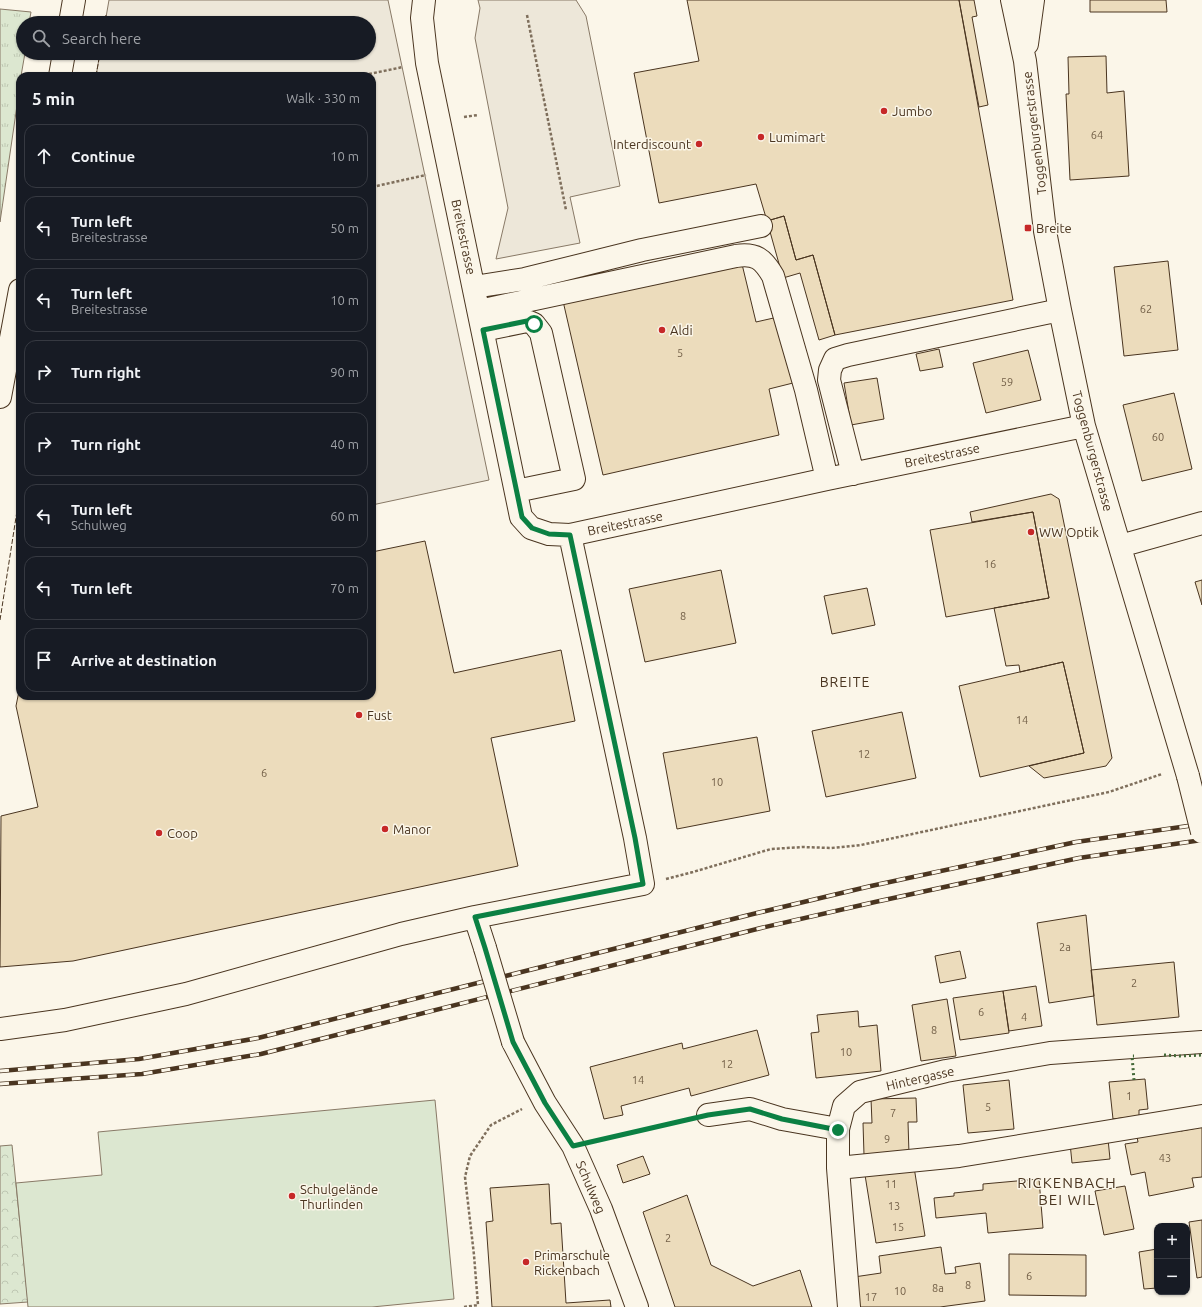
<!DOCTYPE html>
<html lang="en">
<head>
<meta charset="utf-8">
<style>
	body { margin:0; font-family:Ubuntu,sans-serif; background:#242831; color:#f1f3f6 }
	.controls { position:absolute; right:12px; bottom:12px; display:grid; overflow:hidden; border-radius:8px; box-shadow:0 1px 3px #0004 }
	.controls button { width:36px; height:36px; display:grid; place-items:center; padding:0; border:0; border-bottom:1px solid #363941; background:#171b24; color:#f1f3f6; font:20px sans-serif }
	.stop { position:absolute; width:12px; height:12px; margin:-9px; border:3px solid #0b8043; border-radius:50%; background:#fff }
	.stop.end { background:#0b8043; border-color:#fff; box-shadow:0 1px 4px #0008 }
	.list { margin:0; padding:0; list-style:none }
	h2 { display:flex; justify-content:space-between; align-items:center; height:52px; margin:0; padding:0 16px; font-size:17px }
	h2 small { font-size:13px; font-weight:400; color:#9ea1a6 }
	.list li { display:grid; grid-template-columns:26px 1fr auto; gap:12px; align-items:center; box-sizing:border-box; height:64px; margin:0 8px 8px; padding:0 8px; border:1px solid #363941; border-radius:12px }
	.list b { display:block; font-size:15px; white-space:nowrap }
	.list p { margin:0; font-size:13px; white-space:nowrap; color:#9ea1a6 }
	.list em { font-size:13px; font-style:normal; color:#9ea1a6 }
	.icon { flex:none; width:22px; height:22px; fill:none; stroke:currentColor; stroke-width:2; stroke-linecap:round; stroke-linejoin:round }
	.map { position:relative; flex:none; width:1202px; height:1307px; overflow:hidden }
	.search { position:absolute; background:#171b24; box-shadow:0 1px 3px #0004; left:16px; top:16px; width:360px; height:44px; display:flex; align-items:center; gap:10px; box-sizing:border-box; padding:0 14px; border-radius:22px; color:#9ea1a6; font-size:15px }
	.panel { position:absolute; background:#171b24; box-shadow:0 1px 3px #0004; left:16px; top:72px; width:360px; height:628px; border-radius:12px }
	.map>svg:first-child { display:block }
	.grass { fill:url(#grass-tufts); stroke:#887966 }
	.park { fill:url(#park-crowns); stroke:#887966 }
	.pitch { fill:#dce7d0; stroke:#887966 }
	.parking { fill:#ede7d9; stroke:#887966 }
	.building { fill:#ecdcbc; stroke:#4a3520 }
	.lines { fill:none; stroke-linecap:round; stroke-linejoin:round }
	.minor-casing { stroke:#4a3520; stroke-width:24 }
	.major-casing { stroke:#4a3520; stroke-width:24 }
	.path { stroke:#7f6f5c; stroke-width:2.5; stroke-dasharray:3 2; stroke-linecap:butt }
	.minor { stroke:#fbf6e9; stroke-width:22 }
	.major { stroke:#fbf6e9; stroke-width:22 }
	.rail-casing { stroke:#4a3520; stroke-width:4.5 }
	.rail { stroke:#fbf6e9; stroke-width:3; stroke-dasharray:9; stroke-linecap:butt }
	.minor-bridge-casing { stroke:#4a3520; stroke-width:24; stroke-linecap:butt }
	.minor-bridge { stroke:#fbf6e9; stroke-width:22 }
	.hedge { stroke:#436837; stroke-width:3; stroke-dasharray:2 3; stroke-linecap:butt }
	.fence { stroke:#4a3520; stroke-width:1; stroke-dasharray:5 2; stroke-linecap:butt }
	.route { stroke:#0b8043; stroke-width:5 }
	.poi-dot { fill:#c62828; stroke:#fbf6e9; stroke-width:1.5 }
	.labels { text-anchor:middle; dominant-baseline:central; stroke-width:3; stroke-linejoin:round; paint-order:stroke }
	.number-label { font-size:11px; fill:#725f47 }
	.poi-label { font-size:13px; fill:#4a3520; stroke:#fbf6e9; text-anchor:start }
	.street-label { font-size:13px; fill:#4a3520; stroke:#fbf6e9 }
	.neighbourhood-label { font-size:14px; letter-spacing:1px; fill:#4a3520; stroke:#fbf6e9 }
	.quarter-label { font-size:15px; letter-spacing:1px; fill:#4a3520; stroke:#fbf6e9 }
</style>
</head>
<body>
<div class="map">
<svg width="1202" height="1307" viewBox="0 0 1202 1307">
	<defs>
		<pattern id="grass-tufts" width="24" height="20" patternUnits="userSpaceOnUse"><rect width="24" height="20" fill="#dce7d0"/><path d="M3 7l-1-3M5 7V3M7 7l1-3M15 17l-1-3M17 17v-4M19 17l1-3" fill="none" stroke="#bec7b2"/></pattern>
		<pattern id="park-crowns" width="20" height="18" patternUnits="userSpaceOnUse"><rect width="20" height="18" fill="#dce7d0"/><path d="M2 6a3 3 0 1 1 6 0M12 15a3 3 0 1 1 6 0" fill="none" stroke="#bec7b2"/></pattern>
	</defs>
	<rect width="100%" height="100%" fill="#fbf6e9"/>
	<path class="grass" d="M0 9 31 12 29 23H23V53H25L21 76H20V85L0 222Z"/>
	<path class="park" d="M12 1145 28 1302 0 1304V1146Z"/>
	<path class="pitch" d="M435 1100 454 1299 372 1307H28L16 1183 102 1175 98 1132Z"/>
	<path class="parking" d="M109 0H388L489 480 372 505V76H96L100 53H369V23H105Z
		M478 0H576L586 16 620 186 570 197 580 243 496 259 508 208 475 38 480 8Z"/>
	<path class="building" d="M687 0H959L1013 300 835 335 813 255 796 260 784 216 767 221 756 184 659 203 634 73 699 61Z
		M959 0H974L977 16 972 17 988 105 979 107Z
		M1090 0H1166L1167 12H1090Z
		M1106 56 1107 93 1124 91 1129 176 1070 180 1066 94H1069L1068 57Z
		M784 216 796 260 813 255 835 335 819 340 800 273 783 278 767 221Z
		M741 260 756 322 778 317 793 383 769 389 779 435 603 475 563 301Z
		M1168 261 1178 350 1124 356 1114 267Z
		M939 349 943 367 920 371 916 354Z
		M1028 350 1041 400 986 413 973 363Z
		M877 378 884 419 851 425 844 383Z
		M1174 393 1192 469 1142 481 1123 405Z
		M1051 494 1059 499 1112 758 1106 766 1044 778 1029 766 1084 753 1063 662 1020 672 1019 665 1006 666 994 608 1049 598 1033 512 972 522 970 512Z
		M1033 512 1049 598 946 617 930 530Z
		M425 541 454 673 561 650 575 721 491 738 518 866 73 961 0 967 1 816 38 807 16 706 20 686V696H372V552Z
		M721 570 736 643 645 662 629 589Z
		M1202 580V605L1195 582Z
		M867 588 875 625 832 634 824 596Z
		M1063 662 1084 753 980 777 959 686Z
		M902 712 916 778 826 797 812 731Z
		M757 737 770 811 677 829 663 753Z
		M1086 915 1094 996 1049 1003 1037 923Z
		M960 951 966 978 940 983 935 956Z
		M1174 962 1179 1017 1097 1025 1091 970Z
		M1036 986 1042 1026 1009 1031 1003 991Z
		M1003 991 1009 1033 960 1040 953 998Z
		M947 999 956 1056 921 1061 912 1005Z
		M858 1011 859 1027 877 1025 881 1071 816 1078 811 1033 819 1032 817 1015Z
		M757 1030 769 1075 691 1096 689 1088 621 1106 623 1115 604 1119 590 1067 682 1043 683 1049Z
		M1145 1079 1148 1109 1139 1110V1116L1113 1119 1109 1082Z
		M1009 1080 1014 1129 968 1133 963 1085Z
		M916 1098 917 1122H908L909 1154 864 1155 863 1123H872L871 1099Z
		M1202 1127V1177L1192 1178 1194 1187 1149 1196 1145 1172 1131 1175 1125 1144 1138 1142 1137 1137 1181 1129V1131Z
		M1108 1139 1110 1159 1072 1163 1070 1143Z
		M643 1156 650 1174 623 1183 617 1165Z
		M914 1167 925 1236 876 1243 865 1175Z
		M1039 1179 1043 1228 988 1233 986 1213 936 1218 934 1198 954 1196V1193L983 1190V1184Z
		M549 1184 551 1224 561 1223 566 1303 610 1300 611 1307H492L486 1222 493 1221 490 1188Z
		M1125 1186 1134 1229 1104 1235 1095 1191Z
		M687 1195 711 1265 753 1286 800 1270 812 1307H675L643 1212Z
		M1202 1220V1277L1197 1278 1189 1222Z
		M941 1247 945 1274 956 1273 955 1267 980 1263 985 1301 940 1307H858L854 1277 881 1273 879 1256Z
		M1157 1249V1288L1144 1289 1139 1252Z
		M1009 1254 1086 1255V1296L1009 1295Z"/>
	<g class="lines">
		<g class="minor-casing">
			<path id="minor" d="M424 0 422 18 427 63 521 517 531 528 549 534 570 535 827 479 1084 426
				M1012 0 1025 61 1045 231 1060 310 1084 426 1188 776
				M1027 44 1033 0
				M474 287 525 279 642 250 761 226
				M479 311 736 256C756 253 763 259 773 276L806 390 827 479
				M483 330 527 321 534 324 541 333 574 479 516 491
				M853 474 829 380 830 370 835 359 848 355 1060 310
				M1120 546 1202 523
				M475 917 485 948
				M0 1029 65 1020 186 994 401 934 475 917 643 884 635 838 570 535
				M513 1042 545 1103 573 1146 601 1209 637 1307
				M708 1115 750 1109 782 1119 838 1129
				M838 1168 959 1156 1202 1116
				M849 1307 838 1168V1129L844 1106 860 1092 946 1071 1050 1053 1202 1042"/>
		</g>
		<g class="major-casing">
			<path id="major" d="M70 23 74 0
				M60 76 64 53
				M0 397 20 290"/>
		</g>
		<path class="path" d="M527 15 566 210
			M369 74 403 67
			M464 117 478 115
			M372 187 426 175
			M666 879 693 872 771 849 803 847 831 848 861 845 1109 792 1162 774
			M597 1140 686 1120
			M464 1307 478 1305 474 1255 465 1177 470 1156 491 1125 522 1109"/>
		<use href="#minor" class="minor"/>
		<use href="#major" class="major"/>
		<g class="rail-casing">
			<path id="rail" d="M0 1071 139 1059 258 1038 757 913 871 886 1076 842 1202 824
				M0 1084 142 1074 261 1054 761 928 875 902 1079 858 1202 840"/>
		</g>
		<use href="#rail" class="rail"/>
		<g class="minor-bridge-casing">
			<path id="minor-bridge" d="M1188 776 1202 832
				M485 948 513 1042"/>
		</g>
		<use href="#minor-bridge" class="minor-bridge"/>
		<path class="hedge" d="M1164 1055 1181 1056 1202 1055
			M1134 1080 1132 1056H1134"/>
		<path class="fence" d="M105 23 106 15
			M96 76 100 53
			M0 620 17 511 20 499"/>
	</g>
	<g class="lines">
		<path class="route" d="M534 324 527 321 483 330 522 517 532 528 549 534 570 535 635 838 643 884 475 917 485 948 513 1042 545 1103 573 1146 708 1115 750 1109 782 1119 838 1130"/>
	</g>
	<g class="poi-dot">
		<circle cx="884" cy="111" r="4"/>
		<circle cx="761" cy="137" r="4"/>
		<circle cx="699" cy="144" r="4"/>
		<rect x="1024" y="224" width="8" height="8" rx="2"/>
		<circle cx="662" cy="330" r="4"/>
		<circle cx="1031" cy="532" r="4"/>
		<circle cx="359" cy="715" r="4"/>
		<circle cx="385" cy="829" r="4"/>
		<circle cx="159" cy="833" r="4"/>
		<circle cx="292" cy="1196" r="4"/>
		<circle cx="526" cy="1262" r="4"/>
	</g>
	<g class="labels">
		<g class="number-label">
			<text x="1097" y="135">64</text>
			<text x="1146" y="309">62</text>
			<text x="680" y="353">5</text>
			<text x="1007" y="382">59</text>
			<text x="1158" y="437">60</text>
			<text x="990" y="564">16</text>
			<text x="683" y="616">8</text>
			<text x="1022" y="720">14</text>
			<text x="864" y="754">12</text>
			<text x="264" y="773">6</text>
			<text x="717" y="782">10</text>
			<text x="1065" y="947">2a</text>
			<text x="1134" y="983">2</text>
			<text x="981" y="1012">6</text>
			<text x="1024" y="1017">4</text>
			<text x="934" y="1030">8</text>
			<text x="846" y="1052">10</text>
			<text x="727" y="1064">12</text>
			<text x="638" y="1080">14</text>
			<text x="1129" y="1096">1</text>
			<text x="988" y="1107">5</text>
			<text x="893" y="1113">7</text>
			<text x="887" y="1139">9</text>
			<text x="1165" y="1158">43</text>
			<text x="891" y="1184">11</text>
			<text x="894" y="1206">13</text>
			<text x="898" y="1227">15</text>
			<text x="668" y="1238">2</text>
			<text x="1029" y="1276">6</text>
			<text x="968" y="1285">8</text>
			<text x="938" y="1288">8a</text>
			<text x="900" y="1291">10</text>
			<text x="871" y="1297">17</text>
		</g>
		<g class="poi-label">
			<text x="892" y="111">Jumbo</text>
			<text x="769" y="137">Lumimart</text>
			<text x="691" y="144" text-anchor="end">Interdiscount</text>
			<text x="1036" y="228">Breite</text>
			<text x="670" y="330">Aldi</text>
			<text x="1039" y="532">WW Optik</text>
			<text x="367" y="715">Fust</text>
			<text x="393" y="829">Manor</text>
			<text x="167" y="833">Coop</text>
			<text x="300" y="1189">Schulgelände<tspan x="300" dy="15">Thurlinden</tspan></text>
			<text x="534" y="1255">Primarschule<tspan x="534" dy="15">Rickenbach</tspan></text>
		</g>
		<g class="street-label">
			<text transform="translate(1034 133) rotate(-97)">Toggenburgerstrasse</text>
			<text transform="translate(464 237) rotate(78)">Breitestrasse</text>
			<text transform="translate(1093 451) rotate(75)">Toggenburgerstrasse</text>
			<text transform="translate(942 455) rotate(-12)">Breitestrasse</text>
			<text transform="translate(625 523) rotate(-12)">Breitestrasse</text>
			<text transform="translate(920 1078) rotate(-13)">Hintergasse</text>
			<text transform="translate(591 1187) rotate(67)">Schulweg</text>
		</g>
		<g class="neighbourhood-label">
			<text x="845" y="682">BREITE</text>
		</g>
		<g class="quarter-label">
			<text x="1067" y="1182">RICKENBACH<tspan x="1067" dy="17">BEI WIL</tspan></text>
		</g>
	</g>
</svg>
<div class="controls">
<button>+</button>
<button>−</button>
</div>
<div class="stop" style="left:534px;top:324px"></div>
<div class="stop end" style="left:838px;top:1130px"></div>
<div class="search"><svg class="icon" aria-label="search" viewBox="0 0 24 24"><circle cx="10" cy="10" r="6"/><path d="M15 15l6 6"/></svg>Search here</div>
<section class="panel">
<h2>5 min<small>Walk · 330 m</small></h2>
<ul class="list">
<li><svg class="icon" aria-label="ahead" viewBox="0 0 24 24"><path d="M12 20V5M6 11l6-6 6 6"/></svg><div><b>Continue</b></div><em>10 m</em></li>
<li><svg class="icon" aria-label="left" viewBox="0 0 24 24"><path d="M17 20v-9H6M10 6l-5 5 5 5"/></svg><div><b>Turn left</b><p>Breitestrasse</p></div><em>50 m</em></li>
<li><svg class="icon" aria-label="left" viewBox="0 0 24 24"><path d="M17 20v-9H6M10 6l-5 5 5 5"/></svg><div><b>Turn left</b><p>Breitestrasse</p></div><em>10 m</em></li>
<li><svg class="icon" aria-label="right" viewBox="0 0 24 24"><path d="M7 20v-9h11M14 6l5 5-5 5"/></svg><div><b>Turn right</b></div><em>90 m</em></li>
<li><svg class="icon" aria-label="right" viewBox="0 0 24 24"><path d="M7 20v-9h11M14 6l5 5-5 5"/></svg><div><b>Turn right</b></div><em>40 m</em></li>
<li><svg class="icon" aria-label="left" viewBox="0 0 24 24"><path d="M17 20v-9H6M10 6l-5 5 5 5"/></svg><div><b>Turn left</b><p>Schulweg</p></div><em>60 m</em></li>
<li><svg class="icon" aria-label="left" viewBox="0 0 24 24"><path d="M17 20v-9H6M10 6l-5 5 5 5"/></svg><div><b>Turn left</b></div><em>70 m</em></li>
<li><svg class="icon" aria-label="arrive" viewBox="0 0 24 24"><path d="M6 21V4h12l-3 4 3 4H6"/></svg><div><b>Arrive at destination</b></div></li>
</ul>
</section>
</div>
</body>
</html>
